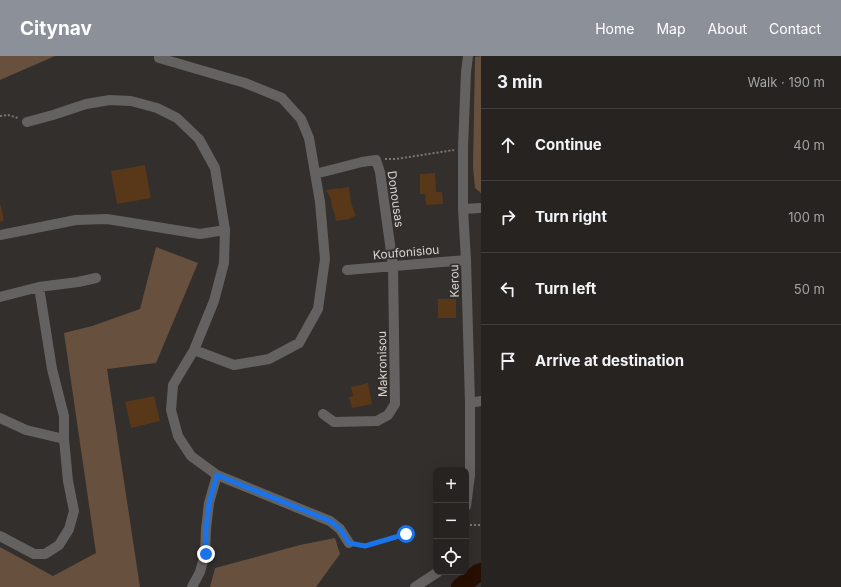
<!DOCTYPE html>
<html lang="en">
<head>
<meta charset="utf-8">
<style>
	body { margin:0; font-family:Inter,sans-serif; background:#2e2b2a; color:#f1f3f6 }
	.controls { position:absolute; right:12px; bottom:12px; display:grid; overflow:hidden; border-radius:8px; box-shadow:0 4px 16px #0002 }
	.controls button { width:36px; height:36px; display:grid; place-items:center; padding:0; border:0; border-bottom:1px solid #42403f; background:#262321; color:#f1f3f6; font:20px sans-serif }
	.stop { position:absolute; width:12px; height:12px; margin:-9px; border:3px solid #1a73e8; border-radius:50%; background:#fff }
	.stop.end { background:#1a73e8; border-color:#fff; box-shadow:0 1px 4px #0008 }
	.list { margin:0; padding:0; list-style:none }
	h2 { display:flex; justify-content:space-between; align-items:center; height:52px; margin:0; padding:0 16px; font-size:17px }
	h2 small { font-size:13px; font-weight:400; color:#a4a4a5 }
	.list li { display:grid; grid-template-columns:26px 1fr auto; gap:12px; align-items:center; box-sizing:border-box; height:72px; padding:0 16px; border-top:1px solid #42403f }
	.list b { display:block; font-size:15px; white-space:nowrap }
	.list em { font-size:13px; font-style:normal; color:#a4a4a5 }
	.icon { flex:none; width:22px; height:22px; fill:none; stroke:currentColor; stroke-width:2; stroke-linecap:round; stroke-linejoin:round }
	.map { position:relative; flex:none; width:481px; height:531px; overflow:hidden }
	header { display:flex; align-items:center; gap:24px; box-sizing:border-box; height:56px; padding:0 20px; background:#8c9099; color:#fff }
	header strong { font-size:19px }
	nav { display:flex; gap:22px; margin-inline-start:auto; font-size:14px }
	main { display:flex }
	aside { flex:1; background:#262321 }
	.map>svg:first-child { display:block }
	.green { fill:#67503d }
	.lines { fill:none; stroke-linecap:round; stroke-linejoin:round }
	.river { stroke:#270f00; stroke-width:18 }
	.building { fill:#593819 }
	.path { stroke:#7a7875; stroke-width:2; stroke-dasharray:2 2; stroke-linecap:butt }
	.street { stroke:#646260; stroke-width:10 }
	.route { stroke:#1a73e8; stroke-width:5 }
	.labels { text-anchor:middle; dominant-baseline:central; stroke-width:3.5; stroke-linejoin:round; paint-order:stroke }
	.street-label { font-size:12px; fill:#d6d4d2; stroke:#322f2c }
</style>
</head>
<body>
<header>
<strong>Citynav</strong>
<nav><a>Home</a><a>Map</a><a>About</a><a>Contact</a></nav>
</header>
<main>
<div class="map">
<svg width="481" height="531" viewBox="0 0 481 531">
	<rect width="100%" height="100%" fill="#322f2c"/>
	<path class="green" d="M0 0H55L0 24Z
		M481 0V137L475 132 473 111 475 1Z
		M156 191 198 207 156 307 107 313 140 531H0V491L53 520 96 497 64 277 92 270 140 253Z
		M335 482 340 498 316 531H210L215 512 300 489Z"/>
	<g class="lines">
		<path class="river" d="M460 531 478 517 481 516"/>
	</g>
	<path class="building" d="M145 109 151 142 117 148 111 115Z
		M435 117 436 136H442L443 148 426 149 425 138H420V118Z
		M349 131 351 147 354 155 356 159 349 163 336 165 335 159 332 151 331 143 326 134 340 132 338 133Z
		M0 149H1L4 165 0 166Z
		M438 243H456V262H438Z
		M368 327 372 348 352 352 349 341 353 340 351 331Z
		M154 340 160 365 131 372 125 346Z"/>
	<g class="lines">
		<path class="path" d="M0 60 8 59 18 62
			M385 103H396L454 94
			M466 469H481
			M357 489 365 491 405 478"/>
		<path class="street" d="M159 2 245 27 282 42 301 63 309 82 320 146 325 203 318 253 299 287 269 303 234 309 194 294
			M27 66 53 59 86 48 110 44 131 45 157 52 177 62 199 83 215 112 225 174 224 207 214 245 194 294 173 329 171 354 178 380 191 400 217 419 330 465 340 473 349 487
			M315 118 362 106 376 104 380 116 393 210 395 348 388 359 377 365 334 366 323 358
			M463 153 481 152
			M0 179 76 164 107 163 200 178 225 174
			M347 214 466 204
			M0 241 39 231 78 226 96 222
			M470 347 481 345
			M0 362 26 374 64 383
			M466 450 470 419V347L466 204 463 153V92L466 16 468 0
			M0 480 34 498H45L59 489 69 473 74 455 68 425 64 383V360L52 313 39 231
			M192 531 200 516 205 498 206 473 209 447 217 419
			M415 531 438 516"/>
	</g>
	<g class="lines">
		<path class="route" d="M206 498V473L209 447 217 419 330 465 340 473 349 487 365 490 406 478"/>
	</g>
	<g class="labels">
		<g class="street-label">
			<text transform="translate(396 143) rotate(82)">Donousas</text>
			<text transform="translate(406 196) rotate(-5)">Koufonisiou</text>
			<text transform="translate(454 225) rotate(-91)">Kerou</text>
			<text transform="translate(382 308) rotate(-91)">Makronisou</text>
		</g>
	</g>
</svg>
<div class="controls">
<button>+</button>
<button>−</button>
<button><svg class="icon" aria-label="locate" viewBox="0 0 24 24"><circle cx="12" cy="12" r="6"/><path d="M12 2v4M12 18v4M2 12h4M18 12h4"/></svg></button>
</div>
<div class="stop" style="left:406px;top:478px"></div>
<div class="stop end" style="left:206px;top:498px"></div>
</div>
<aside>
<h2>3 min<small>Walk · 190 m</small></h2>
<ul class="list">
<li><svg class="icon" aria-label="ahead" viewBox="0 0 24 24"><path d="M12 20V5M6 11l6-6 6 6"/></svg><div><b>Continue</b></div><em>40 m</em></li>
<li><svg class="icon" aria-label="right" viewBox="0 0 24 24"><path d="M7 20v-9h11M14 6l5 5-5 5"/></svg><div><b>Turn right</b></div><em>100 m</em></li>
<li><svg class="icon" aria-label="left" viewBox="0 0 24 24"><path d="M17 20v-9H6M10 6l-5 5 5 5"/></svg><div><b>Turn left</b></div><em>50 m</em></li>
<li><svg class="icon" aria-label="arrive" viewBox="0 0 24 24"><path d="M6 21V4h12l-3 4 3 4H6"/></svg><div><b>Arrive at destination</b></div></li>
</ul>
</aside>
</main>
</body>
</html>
